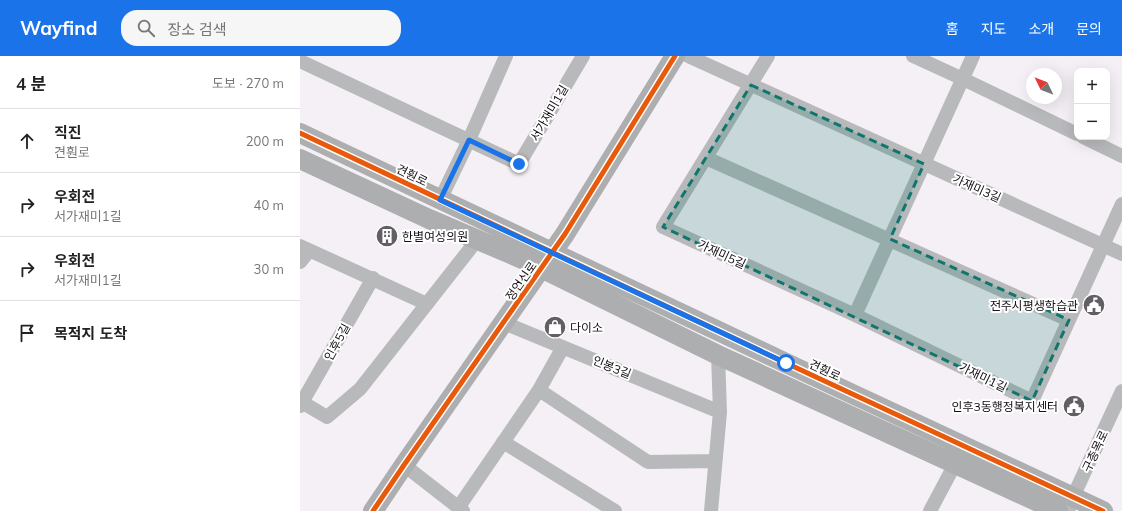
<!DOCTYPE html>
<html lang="ko">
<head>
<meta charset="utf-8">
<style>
	body { margin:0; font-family:Mulish,"Noto Sans KR",sans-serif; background:#f6f6f6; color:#222 }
	.controls { position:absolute; right:12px; top:12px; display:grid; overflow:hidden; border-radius:8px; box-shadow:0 4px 16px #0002 }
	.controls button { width:36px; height:36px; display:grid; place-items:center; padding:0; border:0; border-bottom:1px solid #e0e0e0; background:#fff; color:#222; font:20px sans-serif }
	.compass { position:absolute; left:726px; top:12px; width:36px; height:36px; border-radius:50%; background:#fff; box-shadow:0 4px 16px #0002; rotate:313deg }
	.stop { position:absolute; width:12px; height:12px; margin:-9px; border:3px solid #1a73e8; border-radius:50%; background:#fff }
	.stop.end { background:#1a73e8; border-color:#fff; box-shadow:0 1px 4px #0008 }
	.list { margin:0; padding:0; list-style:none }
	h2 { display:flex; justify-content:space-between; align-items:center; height:52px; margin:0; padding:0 16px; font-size:17px }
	h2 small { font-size:13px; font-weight:400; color:#767676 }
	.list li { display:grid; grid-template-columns:26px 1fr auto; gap:12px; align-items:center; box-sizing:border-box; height:64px; padding:0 16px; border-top:1px solid #e0e0e0 }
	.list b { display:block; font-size:15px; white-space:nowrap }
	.list p { margin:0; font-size:13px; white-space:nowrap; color:#767676 }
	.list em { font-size:13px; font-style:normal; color:#767676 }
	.icon { flex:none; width:22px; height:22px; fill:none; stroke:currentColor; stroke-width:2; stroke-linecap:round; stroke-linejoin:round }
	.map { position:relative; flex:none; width:822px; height:455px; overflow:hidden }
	header { display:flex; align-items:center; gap:24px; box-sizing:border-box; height:56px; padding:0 20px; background:#1a73e8; color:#fff }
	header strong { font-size:19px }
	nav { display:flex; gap:22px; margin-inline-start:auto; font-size:14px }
	.search { width:280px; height:36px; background:#f6f6f6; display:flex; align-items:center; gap:10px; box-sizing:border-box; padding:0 14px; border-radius:16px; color:#767676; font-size:15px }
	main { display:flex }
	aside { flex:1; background:#fff }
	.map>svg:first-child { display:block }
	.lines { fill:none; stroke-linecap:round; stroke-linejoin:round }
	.street { stroke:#b8b9ba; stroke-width:14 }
	.secondary { stroke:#adaeaf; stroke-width:20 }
	.cycleway-casing { stroke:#fff; stroke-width:8 }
	.cycleway { stroke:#e8590c; stroke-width:5 }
	.route { stroke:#1a73e8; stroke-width:5 }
	.marked { fill:#0f766e; fill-opacity:0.2; stroke:#0f766e; stroke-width:3; stroke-dasharray:8 5; stroke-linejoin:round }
	.labels { text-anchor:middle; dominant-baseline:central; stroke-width:4; stroke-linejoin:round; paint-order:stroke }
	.street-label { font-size:12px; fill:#141015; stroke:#fff }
	.poi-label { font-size:12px; fill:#141015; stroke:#fff; text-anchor:start }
</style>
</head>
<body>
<header>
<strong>Wayfind</strong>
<div class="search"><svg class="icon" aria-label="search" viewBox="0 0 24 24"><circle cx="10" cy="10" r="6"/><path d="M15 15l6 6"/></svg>장소 검색</div>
<nav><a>홈</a><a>지도</a><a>소개</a><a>문의</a></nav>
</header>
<main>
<aside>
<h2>4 분<small>도보 · 270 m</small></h2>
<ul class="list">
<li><svg class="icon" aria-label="ahead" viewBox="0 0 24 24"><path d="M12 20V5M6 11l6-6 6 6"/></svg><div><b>직진</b><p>견훤로</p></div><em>200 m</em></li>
<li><svg class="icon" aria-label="right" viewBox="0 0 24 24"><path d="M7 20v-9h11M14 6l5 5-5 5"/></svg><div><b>우회전</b><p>서가재미1길</p></div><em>40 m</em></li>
<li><svg class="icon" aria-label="right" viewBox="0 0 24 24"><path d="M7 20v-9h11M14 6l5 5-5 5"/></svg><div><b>우회전</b><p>서가재미1길</p></div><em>30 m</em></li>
<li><svg class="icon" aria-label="arrive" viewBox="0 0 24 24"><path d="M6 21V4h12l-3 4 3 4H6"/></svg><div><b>목적지 도착</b></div></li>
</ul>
</aside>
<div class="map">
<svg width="822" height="455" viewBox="0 0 822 455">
	<rect width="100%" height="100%" fill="#f5eff6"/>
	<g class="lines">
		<path class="street" d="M388 0 822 198
			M468 0 363 171 555 259 732 345 822 148
			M613 0 663 23 777 78
			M0 5 219 108 283 0
			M783 81 822 100
			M406 102 769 264
			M140 144 169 84 206 0
			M0 190 127 248
			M0 206 9 195
			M555 259 673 0
			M204 267 420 356
			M239 334 348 406 415 405
			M0 345 27 361 60 333 177 184
			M0 350 73 222
			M203 386 315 455
			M104 409 163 455
			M158 452 239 334 263 291
			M411 455 420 356 418 299
			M630 455 655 408
			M768 455 773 441 822 335"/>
		<path class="secondary" d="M0 77 486 307 803 455
			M0 103 129 163 227 205 418 299 758 455
			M73 455 104 409 265 178 375 0"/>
		<g class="cycleway-casing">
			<path id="cycleway" d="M0 77 486 307 803 455
				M73 455 104 409 265 178 375 0"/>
		</g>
		<use href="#cycleway" class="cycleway"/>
	</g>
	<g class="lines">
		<path class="route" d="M219 108 169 84 140 144 486 307"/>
	</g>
	<path class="marked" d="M451 29 624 108 590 183 769 264 732 345 363 171Z"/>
	<defs>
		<g id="building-disc" transform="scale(1.15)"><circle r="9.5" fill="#635e64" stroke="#fff"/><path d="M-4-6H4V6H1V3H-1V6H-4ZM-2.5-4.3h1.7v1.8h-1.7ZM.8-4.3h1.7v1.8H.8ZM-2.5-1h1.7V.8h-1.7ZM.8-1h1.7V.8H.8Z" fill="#fff"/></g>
		<g id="civic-disc" transform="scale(1.15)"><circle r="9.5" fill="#635e64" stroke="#fff"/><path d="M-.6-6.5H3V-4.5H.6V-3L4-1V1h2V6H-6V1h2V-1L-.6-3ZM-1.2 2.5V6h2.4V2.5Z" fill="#fff"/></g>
		<g id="shop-disc" transform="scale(1.15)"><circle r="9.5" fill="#635e64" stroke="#fff"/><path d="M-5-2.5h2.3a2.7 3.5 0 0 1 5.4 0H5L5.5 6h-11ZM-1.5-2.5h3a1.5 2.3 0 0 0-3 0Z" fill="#fff"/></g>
	</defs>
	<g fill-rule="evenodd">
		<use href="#building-disc" x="87" y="180"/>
		<use href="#civic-disc" x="794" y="249"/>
		<use href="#shop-disc" x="255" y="271"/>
		<use href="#civic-disc" x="774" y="350"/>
	</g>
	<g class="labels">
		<g class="street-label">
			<text transform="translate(249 57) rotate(-60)">서가재미1길</text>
			<text transform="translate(112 119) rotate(26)">견훤로</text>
			<text transform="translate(677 132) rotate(24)">가재미3길</text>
			<text transform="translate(422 198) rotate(25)">가재미5길</text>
			<text transform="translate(221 225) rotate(-55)">정언신로</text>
			<text transform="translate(37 286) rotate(-61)">인후5길</text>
			<text transform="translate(312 311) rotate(22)">인봉3길</text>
			<text transform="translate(525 314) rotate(25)">견훤로</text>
			<text transform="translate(683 321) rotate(26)">가재미1길</text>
			<text transform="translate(795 395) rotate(-65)">구총목로</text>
		</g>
		<g class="poi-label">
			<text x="102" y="180">한별여성의원</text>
			<text x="778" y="249" text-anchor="end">전주시평생학습관</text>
			<text x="270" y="271">다이소</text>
			<text x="758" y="350" text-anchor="end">인후3동행정복지센터</text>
		</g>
	</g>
</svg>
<div class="controls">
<button>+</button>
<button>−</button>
</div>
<svg class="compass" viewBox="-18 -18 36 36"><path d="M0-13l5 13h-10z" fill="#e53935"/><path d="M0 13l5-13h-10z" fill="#767676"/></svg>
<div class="stop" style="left:486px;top:307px"></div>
<div class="stop end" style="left:219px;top:108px"></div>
</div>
</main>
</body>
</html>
